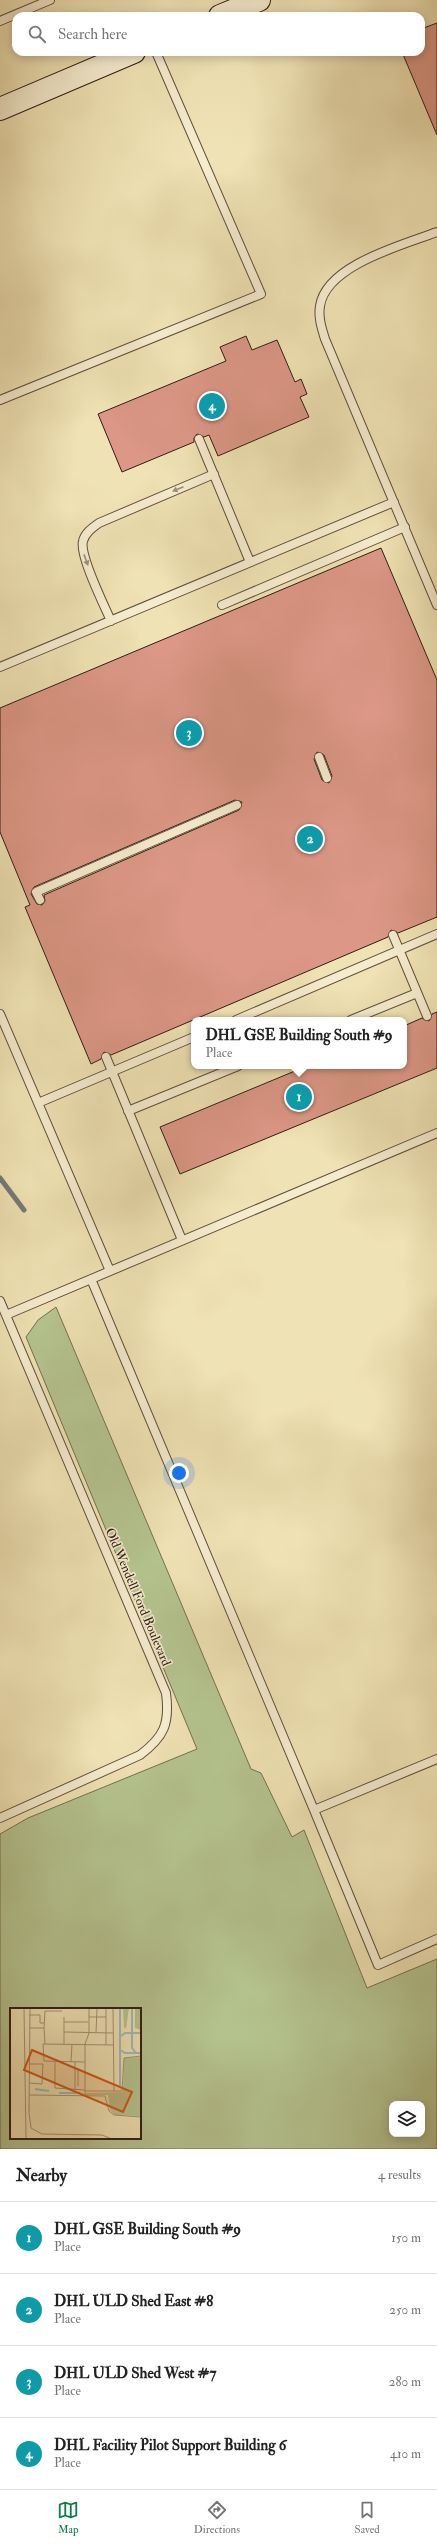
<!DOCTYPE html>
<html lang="en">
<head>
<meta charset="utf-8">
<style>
	body { margin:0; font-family:"IM FELL Double Pica",serif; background:#f2f2f2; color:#222 }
	.controls { position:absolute; right:12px; bottom:12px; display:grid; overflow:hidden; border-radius:8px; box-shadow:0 2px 10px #0003 }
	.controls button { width:36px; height:36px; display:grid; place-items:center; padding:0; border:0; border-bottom:1px solid #e0e0e0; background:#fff; color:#222; font:20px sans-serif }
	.you { position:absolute; left:179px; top:1473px; width:14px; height:14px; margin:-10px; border:3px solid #fff; border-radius:50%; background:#1a73e8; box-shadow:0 0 0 6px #1a73e833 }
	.badge { display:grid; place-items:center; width:26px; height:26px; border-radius:50%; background:#0b8043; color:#fff; font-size:13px; font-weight:700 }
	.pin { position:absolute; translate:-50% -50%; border:2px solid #fff; box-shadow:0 1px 4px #0006 }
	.popup { position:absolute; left:191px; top:1017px; width:216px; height:52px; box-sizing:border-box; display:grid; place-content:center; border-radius:8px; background:#fff; filter:drop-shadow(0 1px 3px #0005); font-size:13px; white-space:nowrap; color:#767676 }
	.popup b { font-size:15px; color:#222 }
	.popup::after { content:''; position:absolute; left:50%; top:100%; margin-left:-8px; border:8px solid transparent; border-top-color:#fff }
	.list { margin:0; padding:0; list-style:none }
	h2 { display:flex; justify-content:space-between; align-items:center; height:52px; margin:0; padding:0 16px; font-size:17px }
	h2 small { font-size:13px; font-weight:400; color:#767676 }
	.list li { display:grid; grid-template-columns:26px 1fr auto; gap:12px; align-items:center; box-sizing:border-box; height:72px; padding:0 16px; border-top:1px solid #e0e0e0 }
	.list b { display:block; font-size:15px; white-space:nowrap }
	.list p { margin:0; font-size:13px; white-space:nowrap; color:#767676 }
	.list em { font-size:13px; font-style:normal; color:#767676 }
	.icon { flex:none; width:22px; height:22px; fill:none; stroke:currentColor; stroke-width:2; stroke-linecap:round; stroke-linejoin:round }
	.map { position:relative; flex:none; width:437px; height:2149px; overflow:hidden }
	.search { position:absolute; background:#fff; box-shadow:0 2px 10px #0003; left:12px; right:12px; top:12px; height:44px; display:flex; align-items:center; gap:10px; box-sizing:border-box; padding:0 14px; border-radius:12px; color:#767676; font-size:15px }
	.sheet { height:340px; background:#fff }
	nav { display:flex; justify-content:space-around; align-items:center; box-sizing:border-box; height:56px; border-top:1px solid #e0e0e0; background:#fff; font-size:11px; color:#767676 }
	nav a { display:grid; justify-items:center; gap:2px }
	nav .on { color:#0b8043 }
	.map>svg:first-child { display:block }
	.green { fill:#b5c490; stroke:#727052; fill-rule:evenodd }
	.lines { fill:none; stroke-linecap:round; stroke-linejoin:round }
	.stream { stroke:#747b78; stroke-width:5 }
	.building { fill:#dc9786; stroke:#301c14; fill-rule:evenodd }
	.lane-casing { stroke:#604e3c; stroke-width:10 }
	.secondary-casing { stroke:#301c14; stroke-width:24 }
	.lane { stroke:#f5ecce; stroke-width:8 }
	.secondary { stroke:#f5ecce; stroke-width:22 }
	.oneway { fill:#9c8e7a }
	.labels { text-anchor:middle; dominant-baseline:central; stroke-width:3; stroke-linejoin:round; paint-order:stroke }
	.street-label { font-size:13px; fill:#301c14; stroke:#f5ecce }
	.inset-river { fill:none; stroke:#a1baba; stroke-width:2 }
	.inset-road { fill:none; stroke:#a39374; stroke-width:1 }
	.view { fill:#d6530d; fill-opacity:0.15; stroke:#d6530d; stroke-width:2 }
	.inset-edge { fill:none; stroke:#301c14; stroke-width:2 }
</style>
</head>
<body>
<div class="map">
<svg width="437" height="2149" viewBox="0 0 437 2149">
	<rect width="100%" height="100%" fill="#efe2b4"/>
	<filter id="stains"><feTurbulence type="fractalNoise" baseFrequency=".005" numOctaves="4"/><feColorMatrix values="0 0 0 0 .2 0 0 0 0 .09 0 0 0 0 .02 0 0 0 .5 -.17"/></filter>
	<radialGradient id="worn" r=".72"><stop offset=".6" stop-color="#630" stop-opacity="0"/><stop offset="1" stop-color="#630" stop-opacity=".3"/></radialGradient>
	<path class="green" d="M56 1307 251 1769 261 1773 292 1837 304 1830 367 1988 437 1959V2149H0V1834L28 1818 197 1749 26 1337 38 1320ZM11 2009H140V2138H11ZM392 2104H422V2134H392Z"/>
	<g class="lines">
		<path class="stream" d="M0 1178 24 1210"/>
	</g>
	<path class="building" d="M437 23V135L402 52H421V29Z
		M246 336 252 350 277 340 295 382 301 379 307 394 300 397 309 417 218 456 209 435 204 437 197 434 194 438V442L122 472 98 414 226 361 220 347Z
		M381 548 437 680V917L398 933 391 930 388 937 111 1055 104 1052 101 1059 91 1064 25 907 30 905 0 832V708ZM317 752 324 755 332 776 329 783 322 780 314 759ZM235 800 242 802 239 810 44 895 45 901 42 905 37 904 31 894 34 887Z
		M437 1012V1068L180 1174 160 1127 307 1066H404V1026L422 1018 429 1021 432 1014Z"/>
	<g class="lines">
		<g class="lane-casing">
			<path id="lane" d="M0 21 50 0
				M437 232C403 245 326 265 320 306 318 318 322 329 325 339L437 605
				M0 400 261 294 156 52
				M199 439 250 562
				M222 605 405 527
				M111 621C104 605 79 555 83 541 85 533 92 528 99 523L214 474
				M0 667 394 502
				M319 757 327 778
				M40 900 36 892 237 805
				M393 935 427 1016
				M0 1014 110 1271
				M236 1020 437 934
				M351 1020 417 993
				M106 1057 182 1240
				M38 1103 194 1037
				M128 1111 238 1066
				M91 1279 314 1810 437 1759
				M0 1301 166 1693C170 1724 164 1737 140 1755L0 1818
				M6 1315 437 1133
				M314 1810 378 1965 437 1939"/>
		</g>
		<g class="secondary-casing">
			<path id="secondary" d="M220 16 259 0
				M0 109 134 52"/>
		</g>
		<use href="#lane" class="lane"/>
		<use href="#secondary" class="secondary"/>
	</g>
	<defs><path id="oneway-solid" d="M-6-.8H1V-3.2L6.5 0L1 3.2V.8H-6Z"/></defs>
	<g class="oneway">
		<use href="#oneway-solid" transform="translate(178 489) rotate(157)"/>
		<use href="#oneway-solid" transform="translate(86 560) rotate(70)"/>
	</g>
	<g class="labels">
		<g class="street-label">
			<text transform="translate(138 1597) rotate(67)">Old Wendell Ford Boulevard</text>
		</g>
	</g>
	<g transform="translate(10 2008)">
		<rect width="131" height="131" fill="#efe2b4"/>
		<path d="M113 0H119L116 21 114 19ZM125 0H131V22L125 20ZM131 49V108L105 107 100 102 98 87H76L75 85 113 84 114 50Z" fill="#b5c490"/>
		<path class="inset-river" d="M122 0V40L126 45M111 28 115 25H131M110 42 115 45H131M110 78V0M25 81 39 83M49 85H70"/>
		<path class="inset-road" d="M14 0 16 131M20 0 19 105 21 120 32 126 92 127 102 131M19 7H30V15H34M54 9V36M79 9H96M54 14H78M19 20H34L35 3H52M34 20 35 36M54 24 103 25M86 25 87 0M96 37V0M45 54V80L75 82M61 54 62 36M65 54V82M75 54 34 53 33 36 103 37M19 75 32 76 33 56H19M68 78V62M75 83H104L103 0M104 83H112L114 50 131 48M19 87 95 88 99 103 104 107 131 109M75 88V36L79 25V0"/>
		<path class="view" d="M22 42 122 84 113 104 14 62Z"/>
		<rect width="131" height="131" class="inset-edge"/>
	</g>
	<rect width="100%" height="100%" filter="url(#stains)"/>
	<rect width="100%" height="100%" fill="url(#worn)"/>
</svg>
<div class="controls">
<button><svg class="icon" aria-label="layers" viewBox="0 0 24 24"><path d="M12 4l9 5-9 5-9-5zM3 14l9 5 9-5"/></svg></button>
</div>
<div class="you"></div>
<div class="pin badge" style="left:299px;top:1097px;background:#0f9aa8">1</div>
<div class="popup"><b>DHL GSE Building South #9</b>Place</div>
<div class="pin badge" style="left:310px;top:839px;background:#0f9aa8">2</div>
<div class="pin badge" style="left:189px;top:733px;background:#0f9aa8">3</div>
<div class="pin badge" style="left:212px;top:406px;background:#0f9aa8">4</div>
<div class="search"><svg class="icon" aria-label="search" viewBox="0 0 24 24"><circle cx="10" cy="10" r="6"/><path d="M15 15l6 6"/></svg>Search here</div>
</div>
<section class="sheet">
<h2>Nearby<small>4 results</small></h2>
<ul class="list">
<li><span class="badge" style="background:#0f9aa8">1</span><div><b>DHL GSE Building South #9</b><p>Place</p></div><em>150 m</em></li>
<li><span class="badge" style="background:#0f9aa8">2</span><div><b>DHL ULD Shed East #8</b><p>Place</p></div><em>250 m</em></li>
<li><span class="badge" style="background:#0f9aa8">3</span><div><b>DHL ULD Shed West #7</b><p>Place</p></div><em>280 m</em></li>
<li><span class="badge" style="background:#0f9aa8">4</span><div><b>DHL Facility Pilot Support Building 6</b><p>Place</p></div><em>410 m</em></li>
</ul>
</section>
<nav>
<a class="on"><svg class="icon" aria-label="map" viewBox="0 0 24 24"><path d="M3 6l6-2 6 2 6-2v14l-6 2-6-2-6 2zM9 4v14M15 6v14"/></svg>Map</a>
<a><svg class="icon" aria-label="directions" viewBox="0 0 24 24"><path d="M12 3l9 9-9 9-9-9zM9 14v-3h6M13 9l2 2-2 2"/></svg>Directions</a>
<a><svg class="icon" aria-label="saved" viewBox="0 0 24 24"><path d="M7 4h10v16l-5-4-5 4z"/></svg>Saved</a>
</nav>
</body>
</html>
